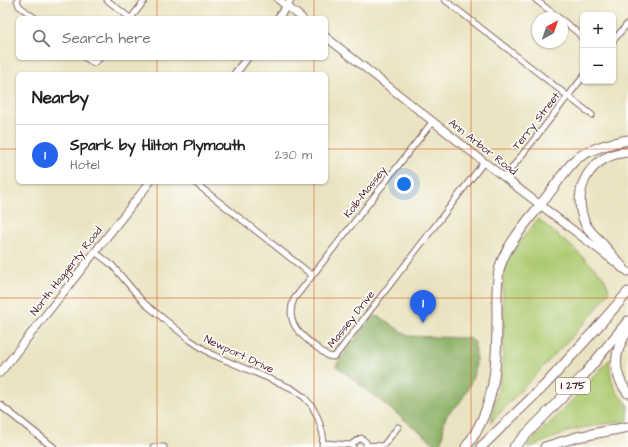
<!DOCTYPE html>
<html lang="en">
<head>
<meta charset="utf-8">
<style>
	body { margin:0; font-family:"Architects Daughter",sans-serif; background:#f6f6f6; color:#202124 }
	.controls { position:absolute; right:12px; top:12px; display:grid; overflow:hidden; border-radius:6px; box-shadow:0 1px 3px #0004 }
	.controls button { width:36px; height:36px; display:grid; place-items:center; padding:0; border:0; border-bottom:1px solid #e0e0e0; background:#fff; color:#202124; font:20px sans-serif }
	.compass { position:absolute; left:532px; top:12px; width:36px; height:36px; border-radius:50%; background:#fff; box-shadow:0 1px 3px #0004; rotate:40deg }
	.you { position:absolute; left:404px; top:184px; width:14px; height:14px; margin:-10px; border:3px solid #fff; border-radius:50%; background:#1a73e8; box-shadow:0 0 0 6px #1a73e833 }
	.badge { display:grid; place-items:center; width:26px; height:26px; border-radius:50%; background:#2563eb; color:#fff; font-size:13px; font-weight:700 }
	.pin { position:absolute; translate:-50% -33px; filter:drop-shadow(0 1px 2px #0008) }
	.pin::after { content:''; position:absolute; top:21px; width:14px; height:12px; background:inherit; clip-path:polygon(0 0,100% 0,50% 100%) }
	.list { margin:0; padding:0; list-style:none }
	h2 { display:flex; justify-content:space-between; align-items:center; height:52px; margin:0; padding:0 16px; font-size:17px }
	h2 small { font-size:13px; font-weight:400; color:#757577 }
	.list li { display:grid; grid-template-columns:26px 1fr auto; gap:12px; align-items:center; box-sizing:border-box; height:60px; padding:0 16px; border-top:1px solid #e0e0e0 }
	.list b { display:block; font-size:15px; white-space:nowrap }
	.list p { margin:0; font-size:13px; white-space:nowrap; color:#757577 }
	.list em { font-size:13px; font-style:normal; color:#757577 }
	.icon { flex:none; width:22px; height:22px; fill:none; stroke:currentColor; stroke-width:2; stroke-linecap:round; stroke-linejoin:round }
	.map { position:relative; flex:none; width:628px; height:447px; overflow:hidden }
	.search { position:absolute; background:#fff; box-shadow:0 1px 3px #0004; left:16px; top:16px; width:312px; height:44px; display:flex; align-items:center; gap:10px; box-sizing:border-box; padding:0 14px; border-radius:6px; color:#757577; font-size:15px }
	.panel { position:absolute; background:#fff; box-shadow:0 1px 3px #0004; left:16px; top:72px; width:312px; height:112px; border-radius:6px }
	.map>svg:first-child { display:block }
	.green { fill:#adcb72; stroke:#7c754e }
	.forest { fill:#8aaf64; stroke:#6a6748 }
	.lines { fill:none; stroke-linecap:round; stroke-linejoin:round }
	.minor-casing { stroke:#826460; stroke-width:7 }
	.tertiary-casing { stroke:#826460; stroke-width:8 }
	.secondary-casing { stroke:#826460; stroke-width:9 }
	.motorway-casing { stroke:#826460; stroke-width:11 }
	.minor { stroke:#fff; stroke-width:5 }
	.tertiary { stroke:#fff; stroke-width:6 }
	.secondary { stroke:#fff; stroke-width:7 }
	.motorway { stroke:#fff; stroke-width:9 }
	.grid { fill:none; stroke:#d8530f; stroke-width:1; stroke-opacity:0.55 }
	.labels { text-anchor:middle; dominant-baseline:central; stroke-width:3.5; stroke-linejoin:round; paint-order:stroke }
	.shield { fill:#fdfcf7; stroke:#806168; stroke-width:1 }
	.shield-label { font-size:10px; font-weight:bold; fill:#4a1f2b }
	.street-label { font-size:11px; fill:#4a1f2b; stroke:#fdfcf7 }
</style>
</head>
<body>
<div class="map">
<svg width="628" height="447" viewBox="0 0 628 447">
	<rect width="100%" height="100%" fill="#fdfcf7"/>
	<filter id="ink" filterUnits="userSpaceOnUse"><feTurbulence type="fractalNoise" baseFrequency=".025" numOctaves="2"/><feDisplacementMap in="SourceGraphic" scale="8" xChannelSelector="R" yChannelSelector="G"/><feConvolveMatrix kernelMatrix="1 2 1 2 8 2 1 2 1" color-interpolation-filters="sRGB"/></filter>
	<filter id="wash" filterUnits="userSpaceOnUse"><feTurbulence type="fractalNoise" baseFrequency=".012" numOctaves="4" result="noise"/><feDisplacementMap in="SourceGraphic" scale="16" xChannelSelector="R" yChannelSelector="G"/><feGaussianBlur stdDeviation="0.9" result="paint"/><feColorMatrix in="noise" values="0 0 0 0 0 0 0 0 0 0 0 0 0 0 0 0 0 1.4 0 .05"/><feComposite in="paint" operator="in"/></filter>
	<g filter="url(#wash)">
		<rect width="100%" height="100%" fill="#eae3c1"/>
		<path class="green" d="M538 219 573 248 603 276 608 287 609 292 591 316 491 422 499 385 503 354V276L508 260 516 246Z
			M610 359C609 377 613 392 628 404V421L602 424 572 430 531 447H526L564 409Z"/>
		<path class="forest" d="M376 316 382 318 408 336 469 338 475 342C474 348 476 354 476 360 476 375 468 389 461 401 457 407 449 411 446 417 442 424 445 437 439 447L336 366 338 362 371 318Z"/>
	</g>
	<g filter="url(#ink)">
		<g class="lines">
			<g class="minor-casing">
				<path id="minor" d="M17 0 19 6 35 18
					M107 0 130 18
					M445 0 592 115
					M536 0 559 18
					M131 18 145 0
					M562 20 577 32 583 39
					M613 41 628 23
					M85 58 94 63 100 58
					M433 121 294 299C282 327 309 341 328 356L333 357 336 355 484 162
					M504 178 583 77
					M194 182 312 275
					M95 252 112 265 144 303 190 340 211 354 291 388 304 397 312 406 318 418 323 434 322 447
					M323 443 350 445
					M367 445 383 446 398 427
					M153 447H164
					M353 447 350 445 361 438 366 442V447"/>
			</g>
			<g class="tertiary-casing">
				<path id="tertiary" d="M287 6 291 0
					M0 405 53 447"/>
			</g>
			<g class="secondary-casing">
				<path id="secondary" d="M279 0 302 18
					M278 18 287 6
					M326 37 484 162 628 272
					M235 74 247 58
					M0 373 150 182"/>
			</g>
			<g class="motorway-casing">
				<path id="motorway" d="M623 268C615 259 607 249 599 240 594 235 588 230 585 223 570 189 591 154 628 152
					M628 331C613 350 612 374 628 393
					M466 447C496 407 497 364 497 317 497 302 496 286 499 271 503 247 533 215 548 195 557 183 565 170 576 159 592 148 609 143 628 140
					M481 447 545 385 594 331 628 292
					M514 447 584 375 628 321
					M545 447 577 437 628 427"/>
			</g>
			<use href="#minor" class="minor"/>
			<use href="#tertiary" class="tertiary"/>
			<use href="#secondary" class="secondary"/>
			<use href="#motorway" class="motorway"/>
		</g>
	</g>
	<path class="grid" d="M157 0V18M314 0V18M471 0V447M157 58V74M314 58V74M0 149H18M326 149H628M157 182V447M314 182V447M0 298H628"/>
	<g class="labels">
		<rect class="shield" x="556" y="378" width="34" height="16" rx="3"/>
		<g class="shield-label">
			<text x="573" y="386">I 275</text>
		</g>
		<g class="street-label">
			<text transform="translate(536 121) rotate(-52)">Terry Street</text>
			<text transform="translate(483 147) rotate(38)">Ann Arbor Road</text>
			<text transform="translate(365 192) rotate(-52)">Kolb-Massey</text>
			<text transform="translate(66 271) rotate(-52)">North Haggerty Road</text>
			<text transform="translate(351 319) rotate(-52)">Massey Drive</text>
			<text transform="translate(239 354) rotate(25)">Newport Drive</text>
		</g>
	</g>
</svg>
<div class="controls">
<button>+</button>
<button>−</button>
</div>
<svg class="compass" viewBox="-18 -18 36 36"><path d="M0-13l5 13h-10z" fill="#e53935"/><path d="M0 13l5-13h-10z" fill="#757577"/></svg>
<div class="you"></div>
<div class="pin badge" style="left:423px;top:323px">1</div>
<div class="search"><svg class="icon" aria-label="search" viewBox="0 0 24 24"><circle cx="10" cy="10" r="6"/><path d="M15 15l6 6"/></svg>Search here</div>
<section class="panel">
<h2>Nearby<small></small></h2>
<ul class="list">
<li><span class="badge">1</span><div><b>Spark by Hilton Plymouth</b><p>Hotel</p></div><em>230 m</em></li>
</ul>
</section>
</div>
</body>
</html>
